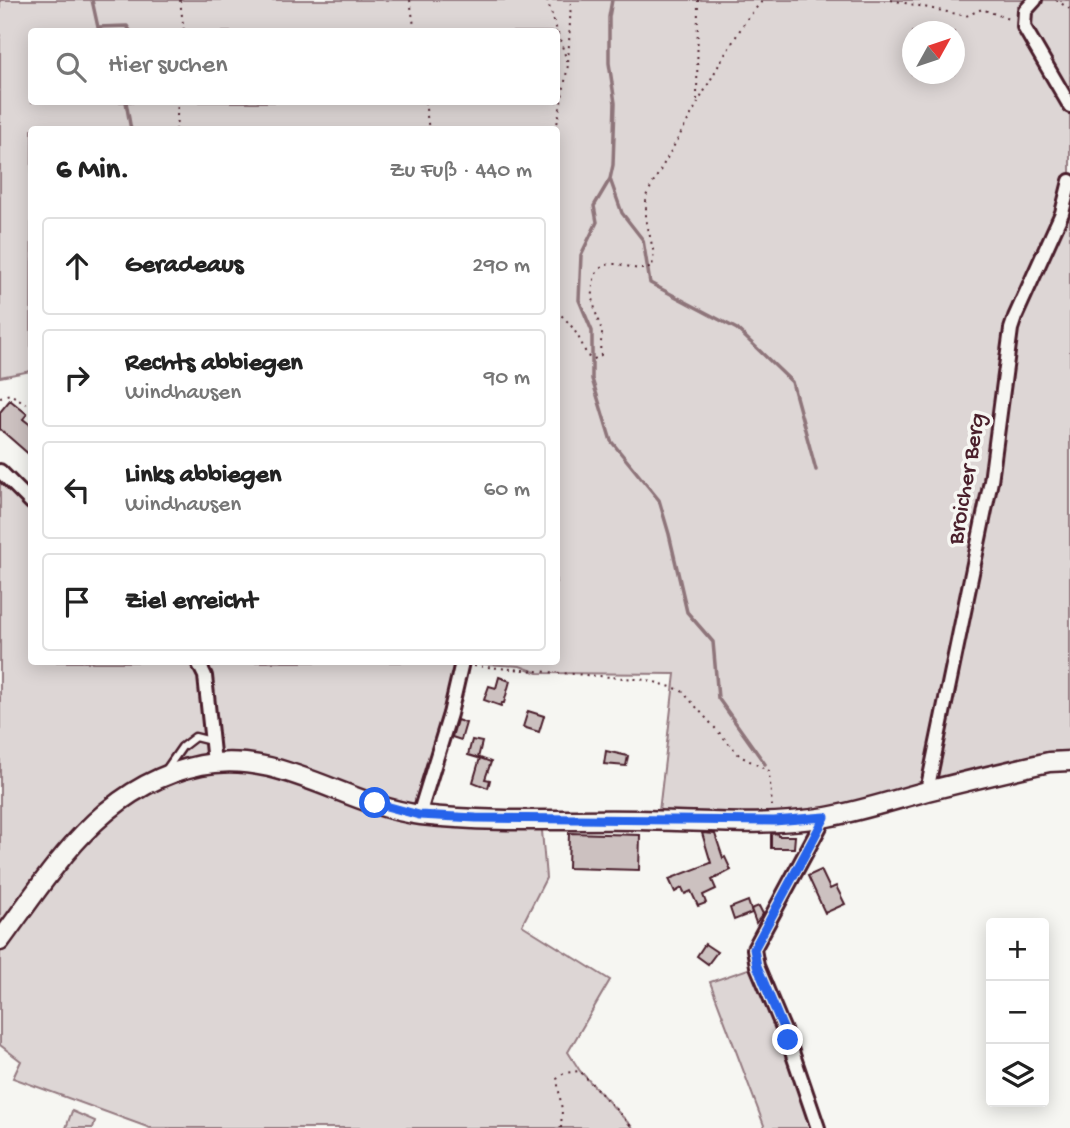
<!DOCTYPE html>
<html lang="de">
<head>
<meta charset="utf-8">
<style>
	body { margin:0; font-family:"Gochi Hand",sans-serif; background:#f2f2f2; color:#222 }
	.controls { position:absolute; right:21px; bottom:21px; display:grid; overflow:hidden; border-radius:7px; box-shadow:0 4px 18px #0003 }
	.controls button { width:63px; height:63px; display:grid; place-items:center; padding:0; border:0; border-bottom:2px solid #e0e0e0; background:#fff; color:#222; font:35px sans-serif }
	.compass { position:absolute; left:902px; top:21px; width:63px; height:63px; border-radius:50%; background:#fff; box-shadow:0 4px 18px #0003; rotate:50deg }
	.stop { position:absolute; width:21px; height:21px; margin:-16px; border:5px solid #2563eb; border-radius:50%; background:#fff }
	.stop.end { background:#2563eb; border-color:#fff; box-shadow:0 2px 7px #0008 }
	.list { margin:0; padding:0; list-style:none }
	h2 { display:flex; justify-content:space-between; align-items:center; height:91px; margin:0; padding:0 28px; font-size:30px }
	h2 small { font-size:23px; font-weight:400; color:#767676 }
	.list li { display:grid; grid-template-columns:46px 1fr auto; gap:21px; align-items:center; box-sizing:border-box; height:98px; margin:0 14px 14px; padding:0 14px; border:2px solid #e0e0e0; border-radius:7px }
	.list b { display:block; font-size:26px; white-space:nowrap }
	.list p { margin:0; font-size:23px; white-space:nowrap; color:#767676 }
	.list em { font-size:23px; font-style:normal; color:#767676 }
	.icon { flex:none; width:38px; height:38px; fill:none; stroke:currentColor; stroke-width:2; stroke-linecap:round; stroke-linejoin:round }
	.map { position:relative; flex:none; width:1070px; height:1128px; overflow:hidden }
	.search { position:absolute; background:#fff; box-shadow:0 4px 18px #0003; left:28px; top:28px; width:532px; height:77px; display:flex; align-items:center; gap:18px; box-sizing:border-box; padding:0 24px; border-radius:7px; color:#767676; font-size:26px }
	.panel { position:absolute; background:#fff; box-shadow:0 4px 18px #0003; left:28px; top:126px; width:532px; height:539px; border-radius:7px }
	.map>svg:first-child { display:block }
	.green { fill:#ddd6d5; stroke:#947a80; stroke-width:2; fill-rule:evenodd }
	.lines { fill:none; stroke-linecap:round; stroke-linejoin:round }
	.stream { stroke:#8e747a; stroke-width:3.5 }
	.building { fill:#ccc1c0; stroke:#4a1f2b; stroke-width:2 }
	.lane-casing { stroke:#4a1f2b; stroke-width:11 }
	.street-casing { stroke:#4a1f2b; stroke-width:18 }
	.secondary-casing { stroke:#4a1f2b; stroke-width:23 }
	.path { stroke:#4a1f2b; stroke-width:2; stroke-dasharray:2 5; stroke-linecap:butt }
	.lane { stroke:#f6f6f2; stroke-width:6 }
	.street { stroke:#f6f6f2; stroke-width:12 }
	.secondary { stroke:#f6f6f2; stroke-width:18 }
	.route { stroke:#2563eb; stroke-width:9 }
	.labels { text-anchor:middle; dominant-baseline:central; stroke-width:7; stroke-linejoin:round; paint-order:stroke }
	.street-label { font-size:24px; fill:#4a1f2b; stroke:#f6f6f2 }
</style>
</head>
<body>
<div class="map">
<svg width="1070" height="1128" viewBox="0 0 1070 1128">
	<rect width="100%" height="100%" fill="#f6f6f2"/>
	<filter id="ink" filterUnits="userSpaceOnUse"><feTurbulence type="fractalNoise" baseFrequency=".0143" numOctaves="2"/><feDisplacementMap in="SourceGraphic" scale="14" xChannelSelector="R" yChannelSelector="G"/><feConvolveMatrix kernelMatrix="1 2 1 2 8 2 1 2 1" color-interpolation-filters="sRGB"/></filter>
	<g filter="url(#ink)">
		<path class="green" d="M0 0H1070V761L1049 762 825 817 774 821 658 820 675 674 538 673 520 666 467 663 419 815 353 796C410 827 478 819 541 819L546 878 522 925 610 980 568 1052 580 1071 633 1128H150L13 1078 21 1061 0 1045V951L94 823 70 841 59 853 0 932V479L31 512 32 662H556V130H32L31 371 0 377ZM32 32H556V102H32ZM912 32H954V74H912Z
			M757 966 818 1128H765L710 982Z
			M72 1111 95 1121 93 1128H66Z"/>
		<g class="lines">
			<path class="stream" d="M92 0 99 32
				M612 0 609 17V63L615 103 613 165 610 179 622 213 643 240 650 283 737 329 792 382 816 470
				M98 27 127 26 131 32
				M126 102 131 130
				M610 179 594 206 597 222 581 255 579 300 592 331V379L611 441 659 500 669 534 687 612 713 642 718 698 765 764"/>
		</g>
		<path class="building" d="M10 400 27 414 23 419 32 426V457L0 429V412Z
			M499 677 510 681 504 703H502L501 706 484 700 489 686 496 688Z
			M528 711 544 716 539 732 523 727Z
			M457 720 466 723 461 740 452 737Z
			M472 740 482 742 478 758 468 755Z
			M606 751 628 756 626 766 604 764Z
			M480 758 491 762 485 779 490 780 488 788 473 782Z
			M569 833 640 835 639 870 568 868Z
			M702 833 715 834 723 858 725 857 731 870 712 880 716 889 703 895 706 903 698 906 691 891 685 894 682 888 675 892 669 879 711 863Z
			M777 833 778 836H795L794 848H771V834Z
			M821 870 830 889 836 886 845 904 825 913 808 876Z
			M748 901 752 913 734 920 730 908Z
			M759 906 763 914 756 923 751 909Z
			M705 944 717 952 708 964 697 956Z"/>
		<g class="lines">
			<g class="lane-casing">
				<path id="lane" d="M166 770 182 747 195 737 211 741"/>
			</g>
			<g class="street-casing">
				<path id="street" d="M1035 0 1025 11 1024 27 1070 106
					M0 471 32 503
					M198 662 205 676 214 763
					M927 791 991 481 1011 329 1015 317 1062 213 1070 181
					M419 815 450 714 462 662
					M818 1128 788 1040 757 966 754 949 825 817"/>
			</g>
			<g class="secondary-casing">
				<path id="secondary" d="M0 941C55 866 103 785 201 765 280 749 346 806 421 815 493 823 567 819 639 820 701 821 766 827 827 817 861 811 894 800 927 791 967 781 1008 771 1049 762L1070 761"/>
			</g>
			<path class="path" d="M180 0 184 32
				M410 0 415 32
				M547 0 567 61
				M891 0 966 16 982 9 1011 20
				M1056 0 1070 9
				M697 100 698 0
				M425 102 429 130
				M176 130 178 102
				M556 130 568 65 571 0
				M556 311C572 323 580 338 587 356L594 359 601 355C599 344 602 342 602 333 602 328 598 322 597 317 592 300 586 264 614 264 628 264 638 273 652 267L654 254 646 219V196L721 61 746 20 763 0
				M0 397 10 394 32 407
				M474 666 648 680 681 690 740 756 769 771 772 806
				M561 1128 562 1110 557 1079 564 1073 580 1071 633 1128"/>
			<use href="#lane" class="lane"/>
			<use href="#street" class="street"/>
			<use href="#secondary" class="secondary"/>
		</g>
	</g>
	<g class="lines" filter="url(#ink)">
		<path class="route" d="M375 803 419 815 476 818 774 821 825 817 754 949 757 966 788 1040"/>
	</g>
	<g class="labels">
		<g class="street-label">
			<text transform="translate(968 479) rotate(-80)">Broicher Berg</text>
		</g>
	</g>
</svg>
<div class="controls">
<button>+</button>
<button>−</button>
<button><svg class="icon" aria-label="layers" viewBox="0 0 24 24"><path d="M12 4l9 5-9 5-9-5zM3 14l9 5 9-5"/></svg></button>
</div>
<svg class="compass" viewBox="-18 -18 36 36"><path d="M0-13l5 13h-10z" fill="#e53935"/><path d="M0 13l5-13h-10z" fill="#767676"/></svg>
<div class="stop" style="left:375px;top:803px"></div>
<div class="stop end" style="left:788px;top:1040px"></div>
<div class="search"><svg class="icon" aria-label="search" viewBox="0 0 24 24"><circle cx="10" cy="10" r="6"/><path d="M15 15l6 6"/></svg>Hier suchen</div>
<section class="panel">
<h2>6 Min.<small>Zu Fuß · 440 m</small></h2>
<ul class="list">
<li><svg class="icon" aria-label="ahead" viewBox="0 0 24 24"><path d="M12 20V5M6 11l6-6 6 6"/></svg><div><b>Geradeaus</b></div><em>290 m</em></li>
<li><svg class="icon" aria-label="right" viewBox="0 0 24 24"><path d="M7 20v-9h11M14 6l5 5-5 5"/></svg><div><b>Rechts abbiegen</b><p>Windhausen</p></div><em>90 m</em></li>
<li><svg class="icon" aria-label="left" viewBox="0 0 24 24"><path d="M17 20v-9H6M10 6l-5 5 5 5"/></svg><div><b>Links abbiegen</b><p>Windhausen</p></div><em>60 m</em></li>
<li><svg class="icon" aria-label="arrive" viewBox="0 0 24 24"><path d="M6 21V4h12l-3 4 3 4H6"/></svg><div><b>Ziel erreicht</b></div></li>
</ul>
</section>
</div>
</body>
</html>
